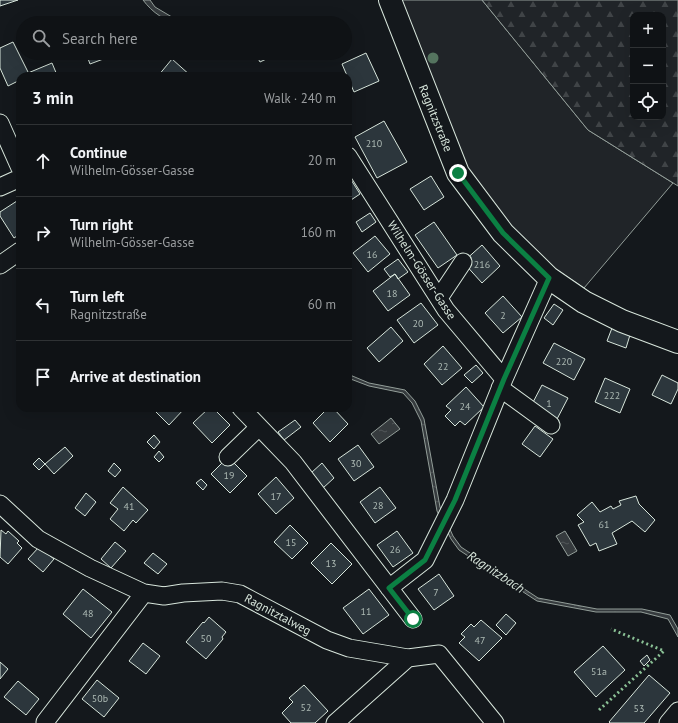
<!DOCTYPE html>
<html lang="en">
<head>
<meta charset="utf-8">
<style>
	body { margin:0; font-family:"PT Sans",sans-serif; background:#1d2022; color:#f1f3f6 }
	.controls { position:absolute; right:12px; top:12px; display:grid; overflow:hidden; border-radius:8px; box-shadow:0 4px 16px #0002 }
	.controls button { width:36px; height:36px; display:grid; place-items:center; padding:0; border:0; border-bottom:1px solid #2f3234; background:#0f1215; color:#f1f3f6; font:20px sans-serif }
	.stop { position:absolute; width:12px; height:12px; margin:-9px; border:3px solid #0b8043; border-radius:50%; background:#fff }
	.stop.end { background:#0b8043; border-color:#fff; box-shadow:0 1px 4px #0008 }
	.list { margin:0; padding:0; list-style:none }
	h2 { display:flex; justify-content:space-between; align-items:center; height:52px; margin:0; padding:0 16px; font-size:17px }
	h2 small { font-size:13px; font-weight:400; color:#9b9ea0 }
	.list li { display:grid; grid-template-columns:26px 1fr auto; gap:12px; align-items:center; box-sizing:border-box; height:72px; padding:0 16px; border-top:1px solid #2f3234 }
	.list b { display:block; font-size:15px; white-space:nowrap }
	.list p { margin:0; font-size:13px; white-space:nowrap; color:#9b9ea0 }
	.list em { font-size:13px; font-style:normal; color:#9b9ea0 }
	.icon { flex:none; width:22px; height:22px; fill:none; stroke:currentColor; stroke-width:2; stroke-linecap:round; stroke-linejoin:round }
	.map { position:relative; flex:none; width:678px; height:723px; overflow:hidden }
	.search { position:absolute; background:#0f1215; box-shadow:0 4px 16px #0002; left:16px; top:16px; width:336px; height:44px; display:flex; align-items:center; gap:10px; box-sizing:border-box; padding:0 14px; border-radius:22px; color:#9b9ea0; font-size:15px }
	.panel { position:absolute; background:#0f1215; box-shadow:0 4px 16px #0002; left:16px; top:72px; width:336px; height:340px; border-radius:12px }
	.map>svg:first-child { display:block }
	.green { fill:#202428; stroke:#939e99 }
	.forest { fill:url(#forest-firs); stroke:#939e99; fill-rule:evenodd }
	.water { fill:url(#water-ripples); stroke:#939e99 }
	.building { fill:#2c363c; stroke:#d8e6dc }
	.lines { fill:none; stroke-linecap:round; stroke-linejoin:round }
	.minor-casing { stroke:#d8e6dc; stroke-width:19 }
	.major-casing { stroke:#d8e6dc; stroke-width:24 }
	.minor { stroke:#14181c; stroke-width:17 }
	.major { stroke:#14181c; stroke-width:22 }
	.hedge { stroke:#8ac095; stroke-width:3; stroke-dasharray:2 3; stroke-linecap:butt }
	.tree { fill:#55745f }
	.route { stroke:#0b8043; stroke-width:5 }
	.labels { text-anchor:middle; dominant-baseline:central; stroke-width:3; stroke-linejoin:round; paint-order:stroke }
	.number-label { font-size:10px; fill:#adbab4 }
	.street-label { font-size:12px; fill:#d8e6dc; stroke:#14181c }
	.water-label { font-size:13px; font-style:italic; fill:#d8e6dc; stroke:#14181c }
</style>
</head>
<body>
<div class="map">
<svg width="678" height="723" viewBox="0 0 678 723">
	<defs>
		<pattern id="forest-firs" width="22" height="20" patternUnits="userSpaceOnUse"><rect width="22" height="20" fill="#202428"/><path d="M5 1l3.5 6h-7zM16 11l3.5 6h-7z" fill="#404447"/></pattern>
		<pattern id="water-ripples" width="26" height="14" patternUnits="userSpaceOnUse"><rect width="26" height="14" fill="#363b3e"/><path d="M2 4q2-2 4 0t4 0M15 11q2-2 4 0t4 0" fill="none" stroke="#525759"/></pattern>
	</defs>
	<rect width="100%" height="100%" fill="#14181c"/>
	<path class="green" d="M401 0H482L588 130 673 183 584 288 527 250 467 170Z"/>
	<path class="forest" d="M482 0H678V186L588 130ZM633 15H663V117H633Z"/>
	<path class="water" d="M143 0H150L155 7 182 23C166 23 152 12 143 0Z
		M348 372 350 375 369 383 405 390 415 401 424 419 440 507 453 536 461 547 538 598 597 609H642L670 615 678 629V637L668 619 641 612H596L537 601 459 550 451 539 437 511 421 421 412 403 403 393 369 386 348 378Z
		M391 418 400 429 379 444 371 434Z
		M565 531 577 551 568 556 556 536Z"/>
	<path class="building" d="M0 0H18L0 6Z
		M13 42 30 76H20V80L8 86 0 68V48Z
		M86 53H113L114 55 90 64Z
		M255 53H279L260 62Z
		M285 53H299L288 59Z
		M366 53 379 81 354 92 342 64Z
		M172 59 191 76H158Z
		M52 63 57 75 29 76 28 73Z
		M384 121 407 162 377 178 355 137Z
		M348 175 360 194 348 202Z
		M431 176 444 197 424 210 410 189Z
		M20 199V234L14 238 0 216V212Z
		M370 213 376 222 362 232 356 222Z
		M434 222 457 255 438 268 415 235Z
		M375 236 390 254 368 272 353 253Z
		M482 245 500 266 482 283 463 262Z
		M398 259 408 272 398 279 395 274 390 277 384 269Z
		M395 274 410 295 388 311 373 291Z
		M503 296 522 317 503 333 485 313Z
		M421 303 438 325 414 343 397 320Z
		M554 304 563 310 553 325 544 318Z
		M391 327 403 341 379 362 367 348Z
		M612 328 630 335 626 348 607 341Z
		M554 343 585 359 574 380 543 363Z
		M443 346 462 368 442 385 424 364Z
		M476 365 483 373 472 383 464 375Z
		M662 375 678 383V389L671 404 652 395Z
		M605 378 630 389 620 413 595 402Z
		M542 385 568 398 556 421 530 408Z
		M466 387 484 407 465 425 460 421 455 426 445 416 451 410 446 406Z
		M152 408H185L169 425Z
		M209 408H213L230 425 212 443 193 423Z
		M328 408H333L348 424 330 442 313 423Z
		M295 420 301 427 284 440 278 432Z
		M535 426 553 439 540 457 522 444Z
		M154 435 160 442 154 449 147 442Z
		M358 445 374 467 354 481 338 459Z
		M65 447 73 456 54 474 45 464Z
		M159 451 164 457 159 462 154 457Z
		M228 457 247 476 230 493 211 474Z
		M39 458 45 464 39 470 33 464Z
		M114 463 121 470 115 477 108 471Z
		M322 463 334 478 323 488 311 473Z
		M276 477 294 498 276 514 258 494Z
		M201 479 207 485 203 490 196 483Z
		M123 487 148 510 136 523 133 520 124 531 110 519 118 509 110 503Z
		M380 487 396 508 375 523 360 502Z
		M86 493 96 502 85 516 75 508Z
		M636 496 639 504 655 520 645 532 632 521 612 533 617 544 599 551 596 543 590 546 578 525 584 522 577 515 592 502 600 512 611 506 613 509 621 505 619 501Z
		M290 525 308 543 292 559 274 542Z
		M1 530 6 534 8 531 19 541 17 543 22 548 8 564 0 557Z
		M397 531 413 553 393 567 377 545Z
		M115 542 126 551 111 568 101 559Z
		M331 543 352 564 332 584 311 563Z
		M39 547 54 559 43 572 28 559Z
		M153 553 167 564 158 574 144 563Z
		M439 574 454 596 434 610 418 589Z
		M83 589 112 612 91 638 63 614Z
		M369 589 389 615 363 634 343 608Z
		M506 614 516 623 506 635 496 625Z
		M209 617 226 632 222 637 223 639 206 659 186 642 203 622 204 623Z
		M481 620 502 638 479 661 459 643 465 637 461 634 471 624 474 627Z
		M143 643 160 656 146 674 129 661Z
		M603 646 625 670 596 697 574 672Z
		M647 655 650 660 644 666 640 661Z
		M0 662 8 669 0 679Z
		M649 675 670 693 644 723H610L609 722Z
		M97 680 119 698 104 717 82 699Z
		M18 681 39 699 26 715 4 697Z
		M304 685 328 711 315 723H291L282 713 293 702 289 698Z"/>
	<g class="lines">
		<g class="minor-casing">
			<path id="minor" d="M0 123 20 168
				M348 156 446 310 504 379
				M0 187 20 178
				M0 265 20 251
				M439 298 463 262
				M500 388 551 425
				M241 408 293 462 413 619
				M228 457 259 427
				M0 504 38 539 90 568 144 593 164 596 183 593 222 591 240 594 327 640 349 648 408 658 439 654 495 723
				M389 588 425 560 455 500 504 379 549 278
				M45 722 144 593
				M335 723 408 658
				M668 723 678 711"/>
		</g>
		<g class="major-casing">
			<path id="major" d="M390 0 458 173 503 233 549 278 584 302 622 321 678 342"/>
		</g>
		<use href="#minor" class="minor"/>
		<use href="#major" class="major"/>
		<path class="hedge" d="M599 710 664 651 611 629"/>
	</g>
	<circle class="tree" cx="433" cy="58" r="5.5"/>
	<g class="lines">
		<path class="route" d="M413 619 389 588 425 560 455 500 504 379 549 278 503 233 458 173"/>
	</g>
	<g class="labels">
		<g class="number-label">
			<text x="374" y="143">210</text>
			<text x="372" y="254">16</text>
			<text x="482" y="264">216</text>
			<text x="392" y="293">18</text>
			<text x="503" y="315">2</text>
			<text x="418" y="323">20</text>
			<text x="564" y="361">220</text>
			<text x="443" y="366">22</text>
			<text x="612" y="395">222</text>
			<text x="549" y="403">1</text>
			<text x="465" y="406">24</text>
			<text x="356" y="463">30</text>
			<text x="229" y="475">19</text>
			<text x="276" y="496">17</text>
			<text x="378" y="505">28</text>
			<text x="129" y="506">41</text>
			<text x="604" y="524">61</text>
			<text x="291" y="542">15</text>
			<text x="395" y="549">26</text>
			<text x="331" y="563">13</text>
			<text x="436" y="592">7</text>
			<text x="366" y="611">11</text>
			<text x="88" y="613">48</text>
			<text x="206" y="638">50</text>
			<text x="480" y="640">47</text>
			<text x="599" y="671">51a</text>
			<text x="100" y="698">50b</text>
			<text x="306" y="707">52</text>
			<text x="639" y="708">53</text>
		</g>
		<g class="street-label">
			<text transform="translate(436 118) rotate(68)">Ragnitzstraße</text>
			<text transform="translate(422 270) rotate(57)">Wilhelm-Gösser-Gasse</text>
			<text transform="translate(278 614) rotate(28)">Ragnitztalweg</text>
		</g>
		<g class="water-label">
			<text transform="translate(496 572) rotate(33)">Ragnitzbach</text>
		</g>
	</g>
</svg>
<div class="controls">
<button>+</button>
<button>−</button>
<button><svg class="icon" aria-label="locate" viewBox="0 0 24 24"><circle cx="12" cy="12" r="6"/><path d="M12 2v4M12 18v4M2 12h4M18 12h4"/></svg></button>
</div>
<div class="stop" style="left:413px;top:619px"></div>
<div class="stop end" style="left:458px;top:173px"></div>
<div class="search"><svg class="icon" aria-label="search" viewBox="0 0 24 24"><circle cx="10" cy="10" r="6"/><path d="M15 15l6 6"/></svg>Search here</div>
<section class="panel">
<h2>3 min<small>Walk · 240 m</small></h2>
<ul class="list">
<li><svg class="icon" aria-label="ahead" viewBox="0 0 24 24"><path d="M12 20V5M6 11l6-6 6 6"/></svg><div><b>Continue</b><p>Wilhelm-Gösser-Gasse</p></div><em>20 m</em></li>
<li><svg class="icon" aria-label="right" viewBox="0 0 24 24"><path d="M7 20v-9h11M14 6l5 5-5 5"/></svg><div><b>Turn right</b><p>Wilhelm-Gösser-Gasse</p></div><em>160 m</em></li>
<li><svg class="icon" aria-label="left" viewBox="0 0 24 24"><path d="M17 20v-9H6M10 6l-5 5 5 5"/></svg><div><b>Turn left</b><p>Ragnitzstraße</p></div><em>60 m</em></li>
<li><svg class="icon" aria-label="arrive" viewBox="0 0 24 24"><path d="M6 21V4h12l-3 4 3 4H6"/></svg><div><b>Arrive at destination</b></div></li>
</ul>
</section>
</div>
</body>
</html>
